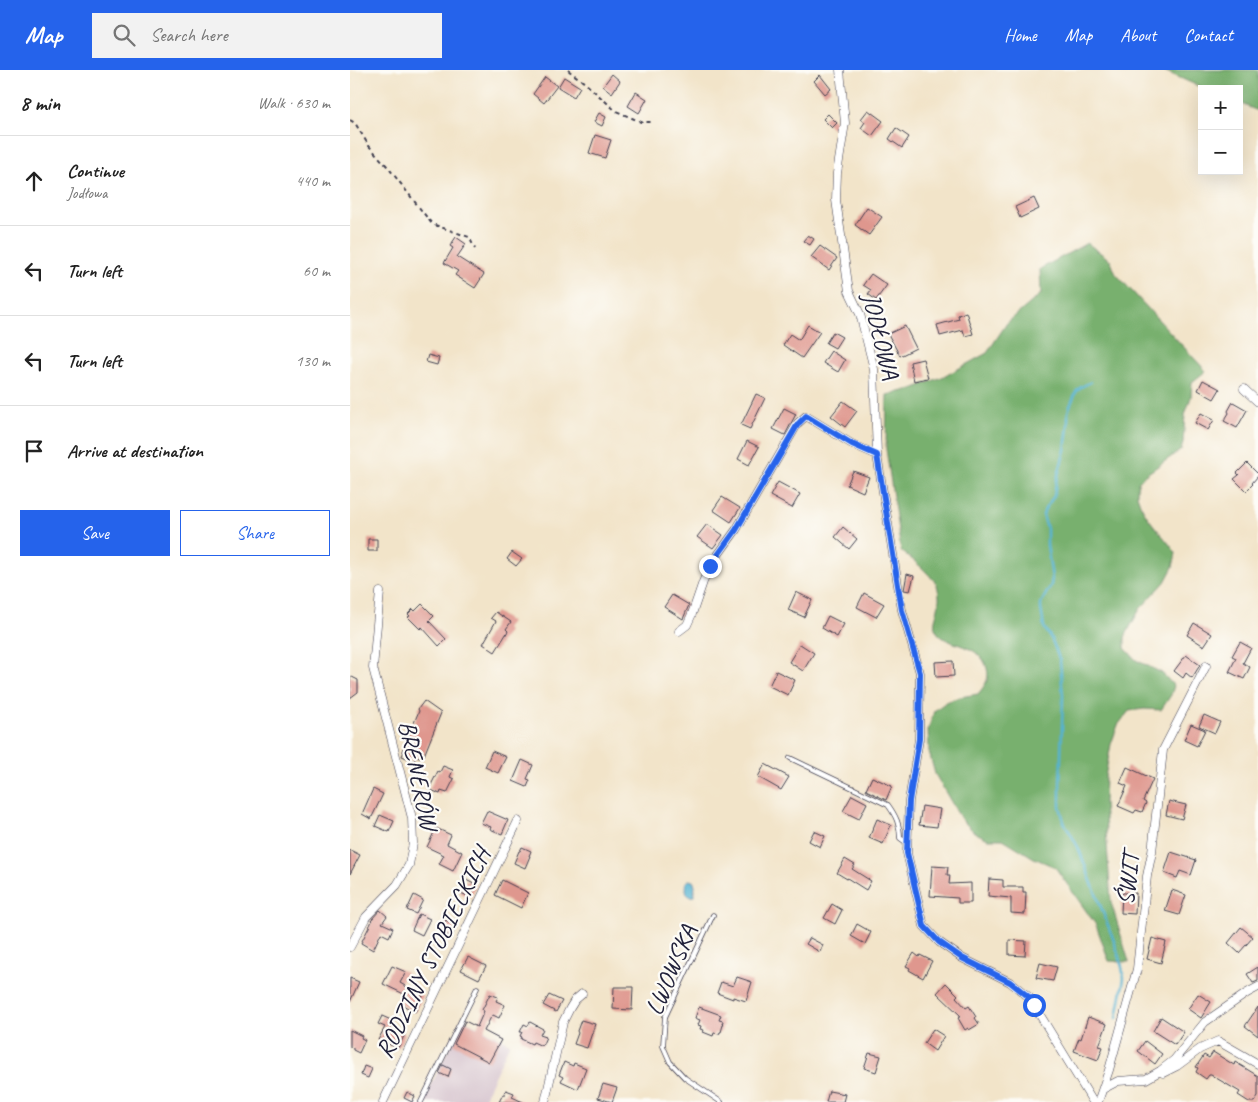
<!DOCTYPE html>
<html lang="en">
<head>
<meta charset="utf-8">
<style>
	body { margin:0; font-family:Caveat,sans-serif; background:#f2f2f2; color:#222 }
	.controls { position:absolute; right:15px; top:15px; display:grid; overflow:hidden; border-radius:0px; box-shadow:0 5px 20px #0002 }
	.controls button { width:45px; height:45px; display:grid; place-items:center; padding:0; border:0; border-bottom:1px solid #e0e0e0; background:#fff; color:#222; font:25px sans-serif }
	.stop { position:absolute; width:15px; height:15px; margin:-11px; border:4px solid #2563eb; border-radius:50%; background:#fff }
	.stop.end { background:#2563eb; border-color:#fff; box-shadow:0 1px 5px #0008 }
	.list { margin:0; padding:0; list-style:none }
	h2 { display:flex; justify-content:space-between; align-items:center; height:65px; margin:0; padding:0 20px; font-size:21px }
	h2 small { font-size:16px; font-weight:400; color:#767676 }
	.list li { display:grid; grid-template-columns:32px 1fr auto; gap:15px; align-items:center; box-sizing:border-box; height:90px; padding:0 20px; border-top:1px solid #e0e0e0 }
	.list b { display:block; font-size:19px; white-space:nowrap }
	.list p { margin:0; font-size:16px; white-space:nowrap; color:#767676 }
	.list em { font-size:16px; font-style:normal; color:#767676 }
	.actions { display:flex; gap:10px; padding:15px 20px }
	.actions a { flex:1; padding:11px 0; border:1px solid #2563eb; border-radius:0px; text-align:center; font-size:18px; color:#2563eb }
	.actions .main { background:#2563eb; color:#fff }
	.icon { flex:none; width:28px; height:28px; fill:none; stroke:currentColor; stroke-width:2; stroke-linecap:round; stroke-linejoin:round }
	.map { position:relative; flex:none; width:908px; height:1032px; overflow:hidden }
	header { display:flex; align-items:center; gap:30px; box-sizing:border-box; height:70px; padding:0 25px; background:#2563eb; color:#fff }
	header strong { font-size:24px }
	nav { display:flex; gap:28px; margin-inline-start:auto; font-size:18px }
	.search { width:350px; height:45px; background:#f2f2f2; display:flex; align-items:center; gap:12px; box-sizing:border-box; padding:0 18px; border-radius:0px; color:#767676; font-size:19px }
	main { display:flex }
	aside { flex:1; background:#fff }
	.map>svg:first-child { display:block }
	.industrial { fill:#d1bdc9 }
	.forest { fill:#78b06e; stroke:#4d6954 }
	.water { fill:#52b2d1; stroke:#3a6a86 }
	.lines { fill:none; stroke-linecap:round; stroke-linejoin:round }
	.stream { stroke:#52b2d1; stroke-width:2.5 }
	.building { fill:#df978e }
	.service-casing { stroke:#413f50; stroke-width:5.5 }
	.minor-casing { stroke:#413f50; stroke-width:9 }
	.path { stroke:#413f50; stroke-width:2; stroke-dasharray:4 4; stroke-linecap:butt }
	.service { stroke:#fff; stroke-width:4 }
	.minor { stroke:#fff; stroke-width:8 }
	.route { stroke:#2563eb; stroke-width:6 }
	.labels { text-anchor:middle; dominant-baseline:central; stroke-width:4.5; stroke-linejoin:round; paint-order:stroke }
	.street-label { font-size:25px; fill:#22223b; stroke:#fdfcf7 }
</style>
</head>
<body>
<header>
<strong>Map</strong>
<div class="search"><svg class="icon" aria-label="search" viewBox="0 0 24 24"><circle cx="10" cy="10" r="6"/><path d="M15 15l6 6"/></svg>Search here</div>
<nav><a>Home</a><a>Map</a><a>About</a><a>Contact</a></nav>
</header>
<main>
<aside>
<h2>8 min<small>Walk · 630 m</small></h2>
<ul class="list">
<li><svg class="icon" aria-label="ahead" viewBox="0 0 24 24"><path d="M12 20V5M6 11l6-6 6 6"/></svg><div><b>Continue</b><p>Jodłowa</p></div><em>440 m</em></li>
<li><svg class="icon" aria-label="left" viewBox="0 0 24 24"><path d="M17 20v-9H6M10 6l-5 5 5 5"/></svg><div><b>Turn left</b></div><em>60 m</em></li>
<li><svg class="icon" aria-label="left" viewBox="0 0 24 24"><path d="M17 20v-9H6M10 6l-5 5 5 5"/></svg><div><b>Turn left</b></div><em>130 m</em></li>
<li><svg class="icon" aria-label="arrive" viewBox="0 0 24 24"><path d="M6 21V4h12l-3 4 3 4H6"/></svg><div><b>Arrive at destination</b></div></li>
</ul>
<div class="actions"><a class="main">Save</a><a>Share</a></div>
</aside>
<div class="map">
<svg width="908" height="1032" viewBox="0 0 908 1032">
	<rect width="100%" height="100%" fill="#fdfcf7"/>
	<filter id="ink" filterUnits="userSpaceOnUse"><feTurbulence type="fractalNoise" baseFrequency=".02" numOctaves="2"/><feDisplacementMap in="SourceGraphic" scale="10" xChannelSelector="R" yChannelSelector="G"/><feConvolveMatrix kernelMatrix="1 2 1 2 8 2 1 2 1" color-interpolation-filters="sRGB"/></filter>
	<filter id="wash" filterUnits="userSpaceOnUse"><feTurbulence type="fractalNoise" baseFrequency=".0096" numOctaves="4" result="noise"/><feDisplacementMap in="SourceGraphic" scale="20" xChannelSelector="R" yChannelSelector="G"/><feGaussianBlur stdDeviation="1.12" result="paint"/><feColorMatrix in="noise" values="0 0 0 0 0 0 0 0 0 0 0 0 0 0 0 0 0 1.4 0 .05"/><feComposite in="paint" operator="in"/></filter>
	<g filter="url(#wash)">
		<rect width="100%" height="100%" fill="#f2e4c9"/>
		<path class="industrial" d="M113 949 160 973 132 1032H73Z"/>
		<path class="forest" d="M812 0H908V41L889 33V19H855Z
			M737 173 760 190 766 204 856 301 842 312 841 327 835 345 833 373 831 380 795 405 788 413C787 417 787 421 787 425 793 448 813 464 826 483L823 497 815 512 790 539 780 557 775 567V578L786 590 812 603 824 616 821 625 811 640 794 639 779 641 768 655 761 674 755 707 754 732 761 832 779 892 759 891 746 855 705 797 684 788 653 769H638L624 762 611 749 585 704 579 682 578 660 584 641 596 632 610 627 628 624C637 613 641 607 635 593 626 573 593 576 586 560 582 554 587 545 588 538 590 531 589 522 587 515 586 512 582 509 580 506 571 496 562 489 551 481L536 379 537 325 562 319 597 305 637 283 657 253 691 224 690 199Z"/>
		<path class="water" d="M339 810 343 811 345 815 344 826C335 828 336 819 336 812Z"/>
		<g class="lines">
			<path class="stream" d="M741 312 731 317 726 322 720 336 718 342V356L715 380 706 412 704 426 695 439 693 445 697 459V475L702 508 701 515 691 533V539L694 557 702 570 710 591 713 626 710 716V736L714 752 728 777 764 871 771 892 774 908 767 948"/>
		</g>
		<g id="blocks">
			<path class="building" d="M262 4 270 11 262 23 253 16Z
				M470 5 481 19 475 24 464 11Z
				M195 7 207 16 194 33 183 24Z
				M214 7 230 17 224 27 208 17Z
				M286 22 297 29 289 43 278 36Z
				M518 40 533 51 522 66 511 58 515 52 511 49Z
				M249 43 256 47 252 56 244 52Z
				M478 44 487 53 482 58 473 49Z
				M546 58 559 67 552 78 539 69Z
				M245 65 261 70 255 88 239 83Z
				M684 128 689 139 670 148 665 137Z
				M517 137 532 147 519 165 505 155Z
				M458 165 464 169 460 175 453 171Z
				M106 167 116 174 107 187 134 204 125 218 105 205 108 201 94 193 103 178 100 176Z
				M470 176 487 188 479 200 461 187Z
				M521 204 537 215 526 230 518 224 521 220 513 215Z
				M616 242 623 264 615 266 613 260 590 266 587 255 609 249 608 245Z
				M458 255 470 262 452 288 433 275 440 264 449 270Z
				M555 256 566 278 550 286 538 264Z
				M483 262 492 267 485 278 476 273Z
				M481 281 495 290 488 302 473 293Z
				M78 285 89 288 87 295 76 292Z
				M573 289 578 308 564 311 560 292Z
				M853 310 870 319 864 329 848 320Z
				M406 324 415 328 400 359 391 355Z
				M493 331 507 341 495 357 481 346Z
				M883 332 897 340 887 358 874 351 879 343 878 341Z
				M434 338 446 344 435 365 423 359Z
				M851 343 864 350 858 360 845 353Z
				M397 371 409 377 399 395 388 389Z
				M897 393 908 404V406L902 413 903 414 896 421 884 409 889 405 887 403Z
				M503 401 519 407 513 422 497 415Z
				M428 412 450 424 442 438 420 426Z
				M372 427 390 438 381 452 363 440Z
				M357 454 373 465 363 478 347 467Z
				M493 457 507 469 499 479 485 467Z
				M18 469H27V481H18Z
				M162 482 172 489 166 496 157 489Z
				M557 504 564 506 560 521 554 520Z
				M446 522 462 530 454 547 438 540Z
				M514 523 534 534 526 547 507 537Z
				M322 525 339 535 333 549 314 537Z
				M72 534 84 546 79 551 96 569 89 576 72 557 70 559 58 547 60 546 58 544 63 539 65 541Z
				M146 542 161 552 156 559 158 561 145 582 133 574 146 551 141 548Z
				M478 546 494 554 487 567 472 558Z
				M844 553 862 564 854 576 837 565Z
				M890 572 901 578 893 593 900 597 894 609 879 602 886 588 882 586Z
				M450 574 464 583 453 601 439 592Z
				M836 585 850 595 842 608 836 603 833 608 824 601Z
				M603 591 604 606 586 607 585 592Z
				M426 601 445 610 438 625 419 616Z
				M0 606 8 610V622L0 628Z
				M74 631 91 643 73 688 66 686 64 691 52 686 54 681H52L69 641 68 639Z
				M854 645 870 652 865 663 849 656Z
				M841 654 855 660 847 676 834 670Z
				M142 681 156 687 148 703 135 697Z
				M172 690 183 695 177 709 180 710 177 717 163 711Z
				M415 694 439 707 431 720 408 707Z
				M93 696 103 700 100 707 104 709 97 723 91 721 90 724 79 719 88 701 90 702Z
				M777 697 803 709 793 731 796 733 792 742 786 740 784 743 768 736 777 716 770 713Z
				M522 707 542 716 536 730 516 720Z
				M23 719 33 724 21 749 12 744Z
				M502 725 517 733 509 749 493 741Z
				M819 731 836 735 832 749 816 745Z
				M572 736 590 739 587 757 569 755Z
				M137 741 158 750 152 764 140 759 141 757 131 753Z
				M30 745 44 751 39 762 25 756Z
				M527 749 541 755 533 774 519 768Z
				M86 758 101 765 97 774 112 782 103 801 89 794 94 785 77 777Z
				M464 761 475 766 470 777 459 771Z
				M172 777 181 781 179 786H180L175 798 164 793 169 781H170Z
				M0 780 10 785 0 804Z
				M821 782 846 790 841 805 830 801 827 808 814 803Z
				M495 789 505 795 502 799 521 811 516 820 497 808V809L487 803Z
				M582 796 598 797 597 805H600L599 814 621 813V833H608V828L580 826Z
				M639 809 653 810V817H673V822H676L675 844 661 843V828L638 826Z
				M116 810 126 815 121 827 110 823Z
				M152 810 178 823 171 838 145 825Z
				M822 820 836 825 829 845 815 841Z
				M772 823H786L785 844 771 843Z
				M64 825 73 830 66 844 57 840Z
				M482 834 492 840 485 854 474 848Z
				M30 840 37 846 32 853 43 858 39 867 31 863 23 880 11 873 22 851 21 850Z
				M69 844 80 849 72 865 62 860Z
				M96 850 107 856 101 867 90 861Z
				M507 854 521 862 515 874 501 866Z
				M891 857 903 867 889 883 878 873Z
				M460 868 473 875 470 882 456 874Z
				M802 868 816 872 811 893 797 889Z
				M659 870 676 871 675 886 659 885Z
				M564 883 569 887 570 885 582 891 573 908 559 900 560 898 556 896Z
				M118 887 136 896 129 909 111 900Z
				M690 893 707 897 703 911 686 908Z
				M42 896 56 902 50 913 73 926 65 942 51 934 56 925 33 914Z
				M908 897V911L903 913 897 904Z
				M387 907 402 912 396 931 383 927V929L367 923 371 912 383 916Z
				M0 908 9 912 0 932Z
				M596 913 608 925 606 927 616 938 619 936 626 947 625 948 629 954 619 960 618 958 615 960 608 948 611 946 587 923Z
				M264 917H283L282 940 263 939Z
				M140 924 148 927 146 931 155 935 149 948 143 945 142 948 141 947 134 961 151 970 139 992 104 974 115 951 127 957 134 941 132 940Z
				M848 924 861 932 851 948 838 939Z
				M199 925 212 931 206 942 193 935Z
				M349 937 371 945 369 950 373 951 372 954 373 955 371 962H370L369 964 364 963 363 966 353 962 354 960 350 959 351 956 348 955 350 950 345 948Z
				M908 937V966L895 956Z
				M32 946 41 950 38 955 55 964 48 978 38 974V975L28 970 35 957 28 954Z
				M738 947 757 954 749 976 753 977 748 990 724 981 729 968 731 969Z
				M811 947 834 962 825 975 803 961Z
				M231 950 245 954 237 978 224 974 228 963 227 961Z
				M180 952 193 959 190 965 196 967 192 976 183 972 182 974 171 969 172 967 170 966 172 962H170L174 954 178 956Z
				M583 959 594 966 585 981 574 973Z
				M0 960 12 966 11 968 15 970 9 983 3 980V978L0 977Z
				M795 971 812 984 805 994 788 981Z
				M863 982 884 995 885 992 908 1006V1026L904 1032H899L888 1025 890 1022 861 1005H859L856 1009 846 1002 848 998 846 997 854 985 859 988Z
				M519 983 531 986 526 1002 514 998Z
				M214 992 223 996 224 993 236 998 228 1019 211 1011 213 1007 209 1005Z
				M93 995 101 999 98 1007 89 1003Z
				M14 996 22 999 18 1008 11 1005Z
				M253 1014 267 1018 262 1032 248 1028Z
				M156 1020 164 1023 162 1027 173 1032H149L153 1024H155Z
				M479 1021 495 1024 493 1032H476Z
				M57 1022 65 1026 62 1032 54 1028Z"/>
		</g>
	</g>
	<g filter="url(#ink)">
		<use href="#blocks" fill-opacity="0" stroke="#413f50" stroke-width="1"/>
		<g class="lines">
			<g class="service-casing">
				<path id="service" d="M440 688 538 735C546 746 550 755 550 768L557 773
					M363 845 315 947 313 976 320 992 335 1008 371 1032
					M71 1032 127 918"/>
			</g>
			<g class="minor-casing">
				<path id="minor" d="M490 0 495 53 487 103 486 130 499 221 510 244 524 299 527 385 552 540 570 603 569 669 559 731 557 783 574 856 589 872 612 888 660 912 679 927 743 1032
					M894 319 908 332
					M329 561 337 555 342 544 353 512 360 496 386 460 448 353 456 346 502 374 527 385
					M0 877 16 847 47 815 59 795 63 773 62 748 23 598 30 522
					M813 1003 827 996 850 979 868 971 908 994
					M753 1019 768 1011 796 1009 810 1001 824 990 855 952 897 923 908 917
					M33 1032 168 751
					M195 1032 213 952 220 938 225 930 232 924
					M748 1032 759 1000 787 899 797 806 802 782 813 680 856 596"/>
			</g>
			<path class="path" d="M218 0 235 13 266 41 291 52H303
				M0 50 5 53 19 76 37 96 82 154 119 167 125 179"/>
			<use href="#service" class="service"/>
			<use href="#minor" class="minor"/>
		</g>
	</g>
	<g class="lines" filter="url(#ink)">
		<path class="route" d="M360 496 386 460 448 354 456 346 502 374 527 385 552 540 570 603 569 669 559 731 557 783 574 856 589 872 612 888 660 912 679 927 684 935"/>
	</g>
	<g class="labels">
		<g class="street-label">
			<text transform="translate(531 266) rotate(76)">JODŁOWA</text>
			<text transform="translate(68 705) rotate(78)">BRENERÓW</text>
			<text transform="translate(778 809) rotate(-83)">ŚWIT</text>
			<text transform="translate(83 883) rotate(-64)">RODZINY STOBIECKICH</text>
			<text transform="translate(321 900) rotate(-67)">LWOWSKA</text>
		</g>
	</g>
</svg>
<div class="controls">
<button>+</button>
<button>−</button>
</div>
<div class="stop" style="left:684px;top:935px"></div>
<div class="stop end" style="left:360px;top:496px"></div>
</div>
</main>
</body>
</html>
